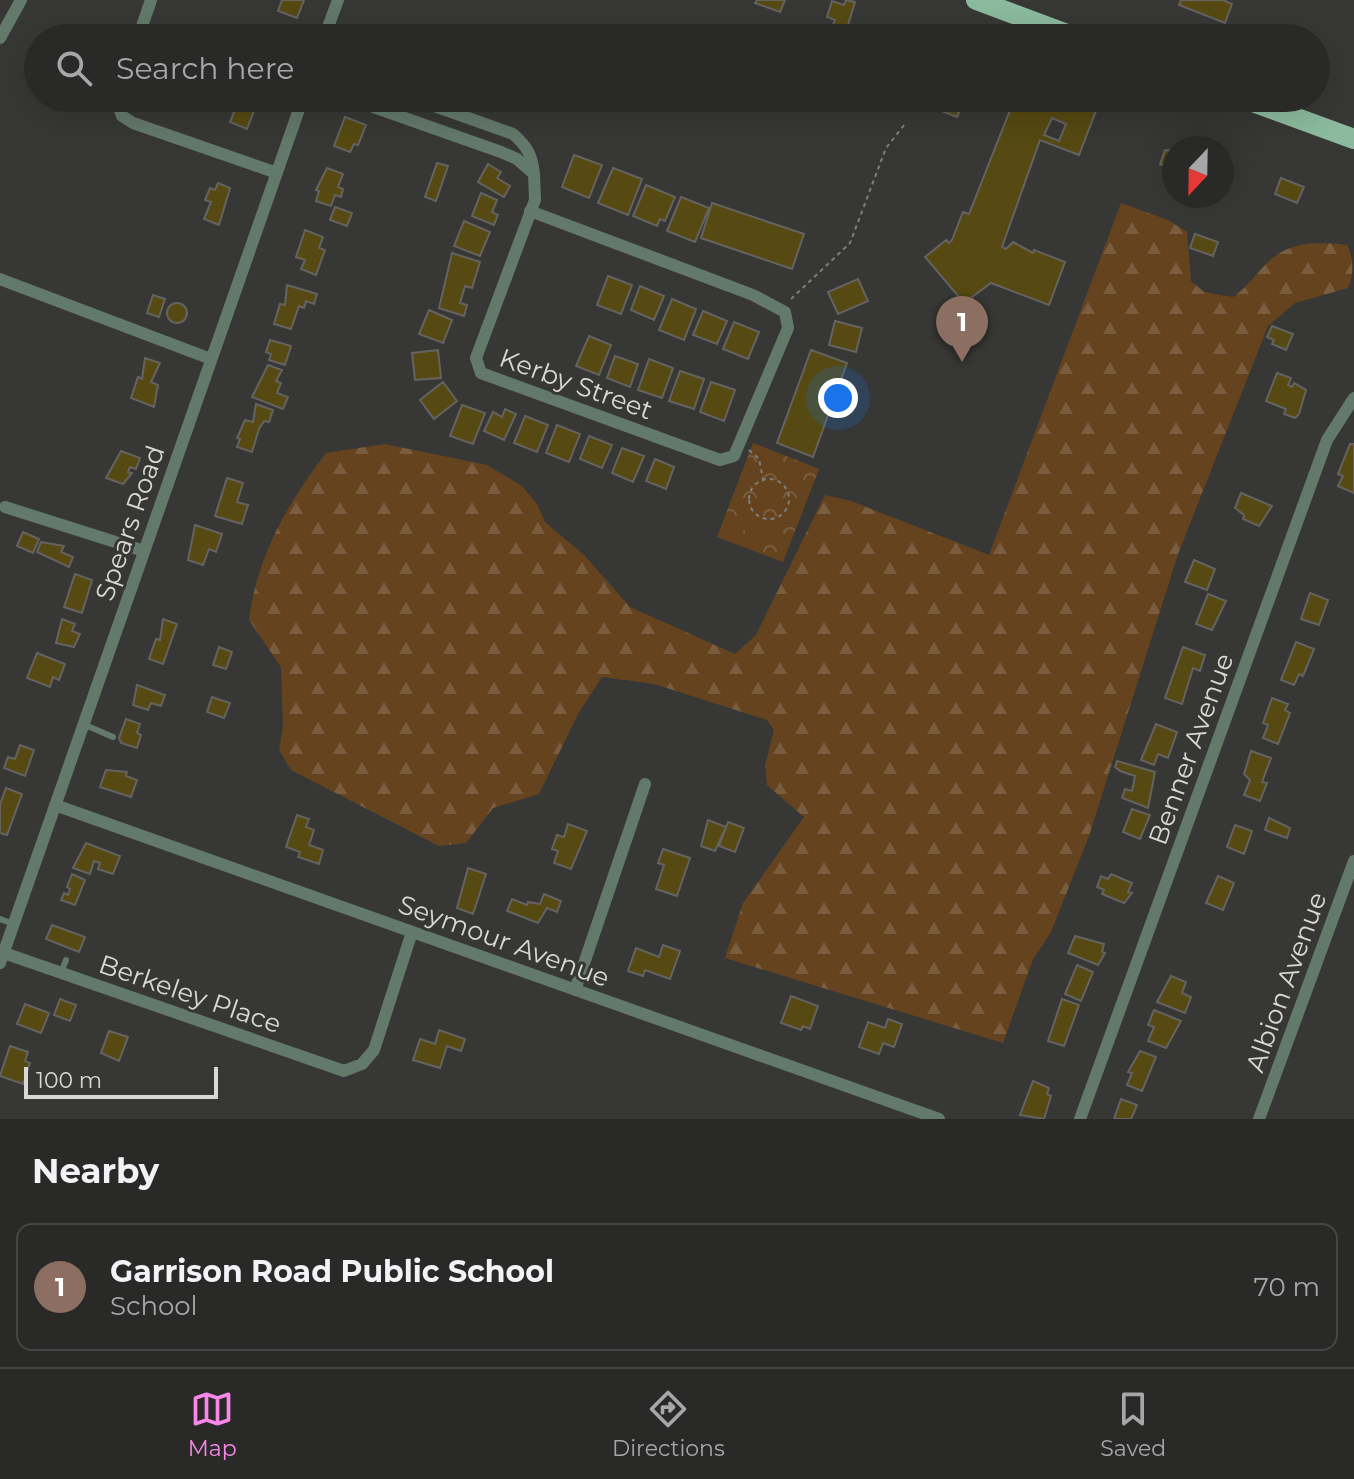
<!DOCTYPE html>
<html lang="en">
<head>
<meta charset="utf-8">
<style>
	body { margin:0; font-family:Montserrat,sans-serif; background:#353634; color:#f1f3f6 }
	.compass { position:absolute; left:1162px; top:136px; width:72px; height:72px; border-radius:50%; background:#292a28; box-shadow:0 8px 32px #0002; rotate:202deg }
	.scale { position:absolute; left:24px; bottom:20px; width:194px; box-sizing:border-box; padding-left:8px; border:4px solid #d8d8d7; border-top:0; font-size:22px; line-height:28px; white-space:nowrap; color:#d8d8d7; -webkit-text-stroke:6px #373835; paint-order:stroke }
	.you { position:absolute; left:838px; top:398px; width:28px; height:28px; margin:-20px; border:6px solid #fff; border-radius:50%; background:#1a73e8; box-shadow:0 0 0 12px #1a73e833 }
	.badge { display:grid; place-items:center; width:52px; height:52px; border-radius:50%; background:#f987e9; color:#fff; font-size:26px; font-weight:700 }
	.pin { position:absolute; translate:-50% -66px; filter:drop-shadow(0 2px 4px #0008) }
	.pin::after { content:''; position:absolute; top:42px; width:28px; height:24px; background:inherit; clip-path:polygon(0 0,100% 0,50% 100%) }
	.list { margin:0; padding:0; list-style:none }
	h2 { display:flex; justify-content:space-between; align-items:center; height:104px; margin:0; padding:0 32px; font-size:34px }
	h2 small { font-size:26px; font-weight:400; color:#a5a7a8 }
	.list li { display:grid; grid-template-columns:52px 1fr auto; gap:24px; align-items:center; box-sizing:border-box; height:128px; margin:0 16px 16px; padding:0 16px; border:2px solid #454645; border-radius:16px }
	.list b { display:block; font-size:30px; white-space:nowrap }
	.list p { margin:0; font-size:26px; white-space:nowrap; color:#a5a7a8 }
	.list em { font-size:26px; font-style:normal; color:#a5a7a8 }
	.icon { flex:none; width:44px; height:44px; fill:none; stroke:currentColor; stroke-width:2; stroke-linecap:round; stroke-linejoin:round }
	.map { position:relative; flex:none; width:1354px; height:1119px; overflow:hidden }
	.search { position:absolute; background:#292a28; box-shadow:0 8px 32px #0002; left:24px; right:24px; top:24px; height:88px; display:flex; align-items:center; gap:20px; box-sizing:border-box; padding:0 28px; border-radius:44px; color:#a5a7a8; font-size:30px }
	.sheet { height:248px; background:#292a28 }
	nav { display:flex; justify-content:space-around; align-items:center; box-sizing:border-box; height:112px; border-top:2px solid #454645; background:#292a28; font-size:22px; color:#a5a7a8 }
	nav a { display:grid; justify-items:center; gap:4px }
	nav .on { color:#f987e9 }
	.map>svg:first-child { display:block }
	.forest { fill:url(#forest-firs) }
	.park { fill:url(#park-crowns) }
	.pitch { fill:#65431e }
	.building { fill:#564a12; stroke:#646361; stroke-width:2; fill-rule:evenodd }
	.lines { fill:none; stroke-linecap:round; stroke-linejoin:round }
	.path { stroke:#7e7f7d; stroke-width:2; stroke-dasharray:4 4; stroke-linecap:butt }
	.service { stroke:#63796b; stroke-width:6 }
	.minor { stroke:#63796b; stroke-width:12 }
	.primary { stroke:#8bba9e; stroke-width:20 }
	.labels { text-anchor:middle; dominant-baseline:central; stroke-width:6; stroke-linejoin:round; paint-order:stroke }
	.street-label { font-size:26px; fill:#d8d8d7; stroke:#373835 }
</style>
</head>
<body>
<div class="map">
<svg width="1354" height="1119" viewBox="0 0 1354 1119">
	<defs>
		<pattern id="forest-firs" width="22" height="20" patternUnits="userSpaceOnUse" patternTransform="scale(2)"><rect width="22" height="20" fill="#65431e"/><path d="M5 1l3.5 6h-7zM16 11l3.5 6h-7z" fill="#7a5d3e"/></pattern>
		<pattern id="park-crowns" width="20" height="18" patternUnits="userSpaceOnUse" patternTransform="scale(2)"><rect width="20" height="18" fill="#65431e"/><path d="M2 6a3 3 0 1 1 6 0M12 15a3 3 0 1 1 6 0" fill="none" stroke="#7a5d3e"/></pattern>
	</defs>
	<rect width="100%" height="100%" fill="#373835"/>
	<path class="forest" d="M1121 203 1168 220 1187 232 1191 281 1204 292 1233 297C1250 286 1259 268 1274 257 1296 240 1322 242 1347 245 1354 258 1354 274 1348 288L1295 303 1268 326 1178 554 1089 836 1051 932 1033 959 1003 1043 725 958 743 903 804 817 767 785 765 765 774 730 767 720 654 684 602 677 578 714 539 794 493 808 466 843 439 846 291 770 279 750 283 726 281 667 249 620C257 556 287 504 326 453L385 444 487 465 522 486 537 504 545 522 584 555 630 607 735 654 756 635 825 495 851 501 989 555Z"/>
	<path class="park" d="M753 443 819 469 783 562 717 537Z"/>
	<path class="pitch" d="M748 513 770 524 765 538 754 540C741 535 744 524 748 513Z"/>
	<path class="building" d="M282 0H304L297 18 278 11Z
		M757 0H785L780 12 755 3Z
		M846 0 855 2 848 25H833L835 20 827 17 832 1 844 5Z
		M1181 0H1223L1232 4 1225 23 1179 5Z
		M841 27 857 32 855 38H838Z
		M389 28 401 33 399 38H376L380 29 387 32Z
		M240 98H259L247 129 230 122 234 112 228 110 231 103 238 105Z
		M949 98 963 103 957 117 944 112Z
		M1005 98H1047L1069 109 1073 98H1101L1079 155 1040 140 1002 247 1006 249 1013 242 1033 253 1034 250 1065 262 1049 305 991 283 964 303 925 257 946 240 949 243 952 240 963 212 969 214 1012 105 1004 101ZM1052 118 1066 124 1059 141 1044 135Z
		M345 117 366 125 358 145 354 144 350 152 334 146Z
		M1189 142 1204 147V148H1186Z
		M1165 150 1174 151V170L1160 164Z
		M574 155 602 165 589 198 562 187Z
		M437 163 448 166 436 201 425 197Z
		M488 164 501 172 497 178 510 186 504 197 478 182Z
		M327 168 343 174 338 187 343 189 341 197 335 195 331 206 316 201 319 191 316 190Z
		M613 168 642 179 628 215 598 203Z
		M1281 178 1304 187 1297 203 1275 194Z
		M218 183 230 188 219 225 204 219 211 202 205 200 210 188 215 190Z
		M646 185 675 197 665 221 660 219 657 226 633 216Z
		M481 193 497 200 492 212 498 215 494 225 472 216Z
		M681 197 709 208 695 242 667 231Z
		M712 203 804 234 792 269 701 238Z
		M335 207 352 213 347 226 330 220Z
		M464 221 490 232 480 256 454 246Z
		M305 230 323 237 319 248 325 250 316 275 301 269 305 260 296 257Z
		M1195 234 1218 242 1213 256 1190 248Z
		M452 253 480 262 472 288 465 286 460 303 467 305 464 316 439 308Z
		M608 276 632 285 621 314 597 305Z
		M858 279 868 301 838 314 828 292Z
		M287 285 317 294 314 304 306 301 304 308 299 306 291 329 274 324 280 304 285 305Z
		M640 286 664 296 654 320 631 310Z
		M153 295 165 299 159 317 147 313Z
		M672 299 696 309 684 340 659 330Z
		M167 313a10 10 0 1 1 20 0a10 10 0 1 1-20 0Z
		M429 310 452 320 443 343 419 334Z
		M703 311 727 321 717 344 693 335Z
		M835 321 862 328 856 352 829 345Z
		M734 322 759 332 748 359 723 349Z
		M1272 326 1293 334 1286 350 1272 344 1274 340 1267 337Z
		M589 336 611 345 599 375 576 366Z
		M270 340 291 346 285 365 269 360 271 354 266 352Z
		M438 350 441 378 415 380 412 353Z
		M811 350 847 363 813 457 777 443Z
		M615 356 638 364 630 387 607 378Z
		M145 358 160 363 151 382 158 385 154 407 131 398 138 377 142 379Z
		M649 359 673 368 662 398 638 390Z
		M268 365 282 370 276 381 281 383 277 393 288 397 283 409 252 397Z
		M680 371 704 379 694 409 669 401Z
		M1277 373 1291 378 1288 385 1292 387 1294 383 1306 390 1299 414 1295 418 1284 414 1286 409 1266 401Z
		M443 382 457 401 434 419 420 400Z
		M711 382 735 390 724 421 700 412Z
		M256 404 273 410 269 422 264 421 259 429 252 452 237 447 240 439 237 438 245 420 253 422Z
		M462 405 485 413 473 444 450 436Z
		M505 409 516 414 504 440 484 431 493 412 502 417Z
		M525 416 548 425 537 452 514 443Z
		M557 425 580 434 569 462 546 453Z
		M589 436 612 445 602 468 580 459Z
		M1350 444H1354V493L1338 486 1343 476 1338 474Z
		M622 448 644 456 633 482 612 473Z
		M121 451 140 458 136 469 130 467 128 472 132 473 123 484 106 478Z
		M655 459 674 467 666 489 646 481Z
		M227 478 243 483 237 502 248 505 242 524 215 516Z
		M1241 493 1272 506 1259 526 1243 519 1244 515 1235 508Z
		M195 525 222 534 216 552 209 549 203 565 188 560Z
		M23 532 39 539 33 553 17 546Z
		M41 542 64 546 61 552 73 557 69 567 37 552Z
		M1194 560 1215 569 1207 590 1185 582Z
		M75 574 92 580 82 613 64 607Z
		M1310 593 1328 600 1319 625 1301 619Z
		M1208 594 1226 601 1212 630 1196 624Z
		M62 619 75 624 72 631 80 634 74 647 56 643Z
		M163 619 177 624 163 664 149 659 156 639 160 640Z
		M1296 642 1314 649 1303 676 1299 674 1294 685 1281 680Z
		M219 647 232 652 226 669 213 665Z
		M1183 647 1205 655 1200 671 1193 668 1182 704 1165 698Z
		M37 653 65 664 59 680 53 677 50 687 27 678Z
		M137 685 165 695 161 706 151 703 148 710 133 705Z
		M212 697 230 703 224 718 207 712Z
		M1272 698 1288 704 1285 710 1290 713 1278 744 1263 738 1268 725 1263 723Z
		M126 719 140 724 137 733 141 735 137 748 121 743 119 738Z
		M1156 724 1177 732 1168 758 1158 754 1154 765 1141 760Z
		M20 745 34 750 25 776 4 768 8 757 15 759Z
		M1251 751 1271 758 1262 782 1267 783 1260 801 1244 795 1250 780 1244 774Z
		M1117 761 1155 772 1148 808 1122 798 1125 789 1132 791 1135 776 1120 771 1115 767Z
		M106 770 127 772 126 776 137 780 131 797 100 787Z
		M6 788 22 794 7 835 0 833V804Z
		M1132 809 1150 815 1140 839 1123 832Z
		M297 815 309 819 306 827 314 830 309 845 323 850 319 864 298 857 300 852 286 847Z
		M1269 818 1290 828 1287 838 1265 830Z
		M708 820 726 827 715 851 701 846Z
		M728 822 744 828 735 852 719 846Z
		M568 824 587 831 571 869 554 863 558 851 552 849 557 835 564 837Z
		M1235 825 1252 831 1244 854 1227 847Z
		M86 843 120 856 113 874 98 869 100 863 94 861 90 874 73 868Z
		M663 849 690 858 677 896 656 889 664 865 658 863Z
		M468 868 486 874 473 914 457 908Z
		M72 874 85 880 75 905 61 900 64 893 68 895 70 889 67 887Z
		M1111 874 1132 883 1128 892 1132 893 1124 903 1102 894 1104 890 1097 887 1101 876 1108 879Z
		M1218 876 1234 883 1223 910 1206 903Z
		M544 894 561 901 557 912 547 908 538 923 507 911 512 899 527 905 528 902 540 904Z
		M52 925 85 937 79 952 46 939Z
		M1075 936 1104 944 1102 952 1105 953 1098 965 1068 953Z
		M663 945 680 951 670 979 645 970 643 976 628 971 636 948 659 957Z
		M1077 965 1093 972 1081 1001 1065 994Z
		M1171 976 1186 982 1182 993 1191 997 1185 1013 1157 1002Z
		M791 996 818 1006 810 1029 803 1026 801 1030 781 1023Z
		M60 999 76 1005 70 1021 54 1015Z
		M1062 999 1079 1005 1064 1046 1048 1041Z
		M25 1004 49 1013 41 1033 17 1024Z
		M1154 1010 1181 1021 1166 1048 1148 1041 1154 1027 1148 1025Z
		M888 1019 902 1024 894 1047 883 1043 879 1054 859 1047 868 1022 885 1028Z
		M439 1030 465 1039 461 1051 447 1046 440 1068 413 1060 420 1039 435 1044Z
		M109 1031 128 1037 119 1061 101 1053Z
		M10 1046 28 1052 25 1061 30 1063 23 1084 0 1076Z
		M1140 1051 1156 1057 1142 1091 1127 1085 1132 1073 1128 1072Z
		M1033 1081 1049 1088 1047 1094 1051 1096 1044 1119 1020 1115Z
		M1121 1099 1137 1105 1131 1119H1114Z"/>
	<g class="lines">
		<path class="path" d="M791 299 850 243 886 148 905 124
			M749 450 759 459 763 479
			M749 499a20 20 0 1 1 40 0a20 20 0 1 1-40 0Z"/>
		<path class="service" d="M83 724 113 737
			M0 919 14 924
			M61 973 66 960"/>
		<path class="minor" d="M0 38 21 0
			M138 38 151 0
			M324 38 338 0
			M116 98 122 116 133 123 277 173
			M348 98 501 152 517 159 534 174C532 155 527 146 513 134L412 98
			M530 211 753 295 785 312 788 328 734 456 720 460 481 373 476 358 535 200 534 174
			M0 279 211 359
			M5 507 144 551
			M55 805 939 1119
			M4 953 344 1071 362 1064 374 1050 412 932
			M0 963 303 98
			M575 990 645 784
			M1080 1119 1327 440 1354 398
			M1259 1119 1354 861"/>
		<path class="primary" d="M976 0 1078 38
			M1096 38H1109
			M1242 98 1354 139"/>
	</g>
	<g class="labels">
		<g class="street-label">
			<text transform="translate(576 384) rotate(20)">Kerby Street</text>
			<text transform="translate(130 523) rotate(-71)">Spears Road</text>
			<text transform="translate(1191 749) rotate(-70)">Benner Avenue</text>
			<text transform="translate(504 941) rotate(20)">Seymour Avenue</text>
			<text transform="translate(1286 982) rotate(-70)">Albion Avenue</text>
			<text transform="translate(190 994) rotate(19)">Berkeley Place</text>
		</g>
	</g>
</svg>
<svg class="compass" viewBox="-18 -18 36 36"><path d="M0-13l5 13h-10z" fill="#e53935"/><path d="M0 13l5-13h-10z" fill="#a5a7a8"/></svg>
<div class="scale">100 m</div>
<div class="you"></div>
<div class="pin badge" style="left:962px;top:362px;background:#8d6e63">1</div>
<div class="search"><svg class="icon" aria-label="search" viewBox="0 0 24 24"><circle cx="10" cy="10" r="6"/><path d="M15 15l6 6"/></svg>Search here</div>
</div>
<section class="sheet">
<h2>Nearby<small></small></h2>
<ul class="list">
<li><span class="badge" style="background:#8d6e63">1</span><div><b>Garrison Road Public School</b><p>School</p></div><em>70 m</em></li>
</ul>
</section>
<nav>
<a class="on"><svg class="icon" aria-label="map" viewBox="0 0 24 24"><path d="M3 6l6-2 6 2 6-2v14l-6 2-6-2-6 2zM9 4v14M15 6v14"/></svg>Map</a>
<a><svg class="icon" aria-label="directions" viewBox="0 0 24 24"><path d="M12 3l9 9-9 9-9-9zM9 14v-3h6M13 9l2 2-2 2"/></svg>Directions</a>
<a><svg class="icon" aria-label="saved" viewBox="0 0 24 24"><path d="M7 4h10v16l-5-4-5 4z"/></svg>Saved</a>
</nav>
</body>
</html>
